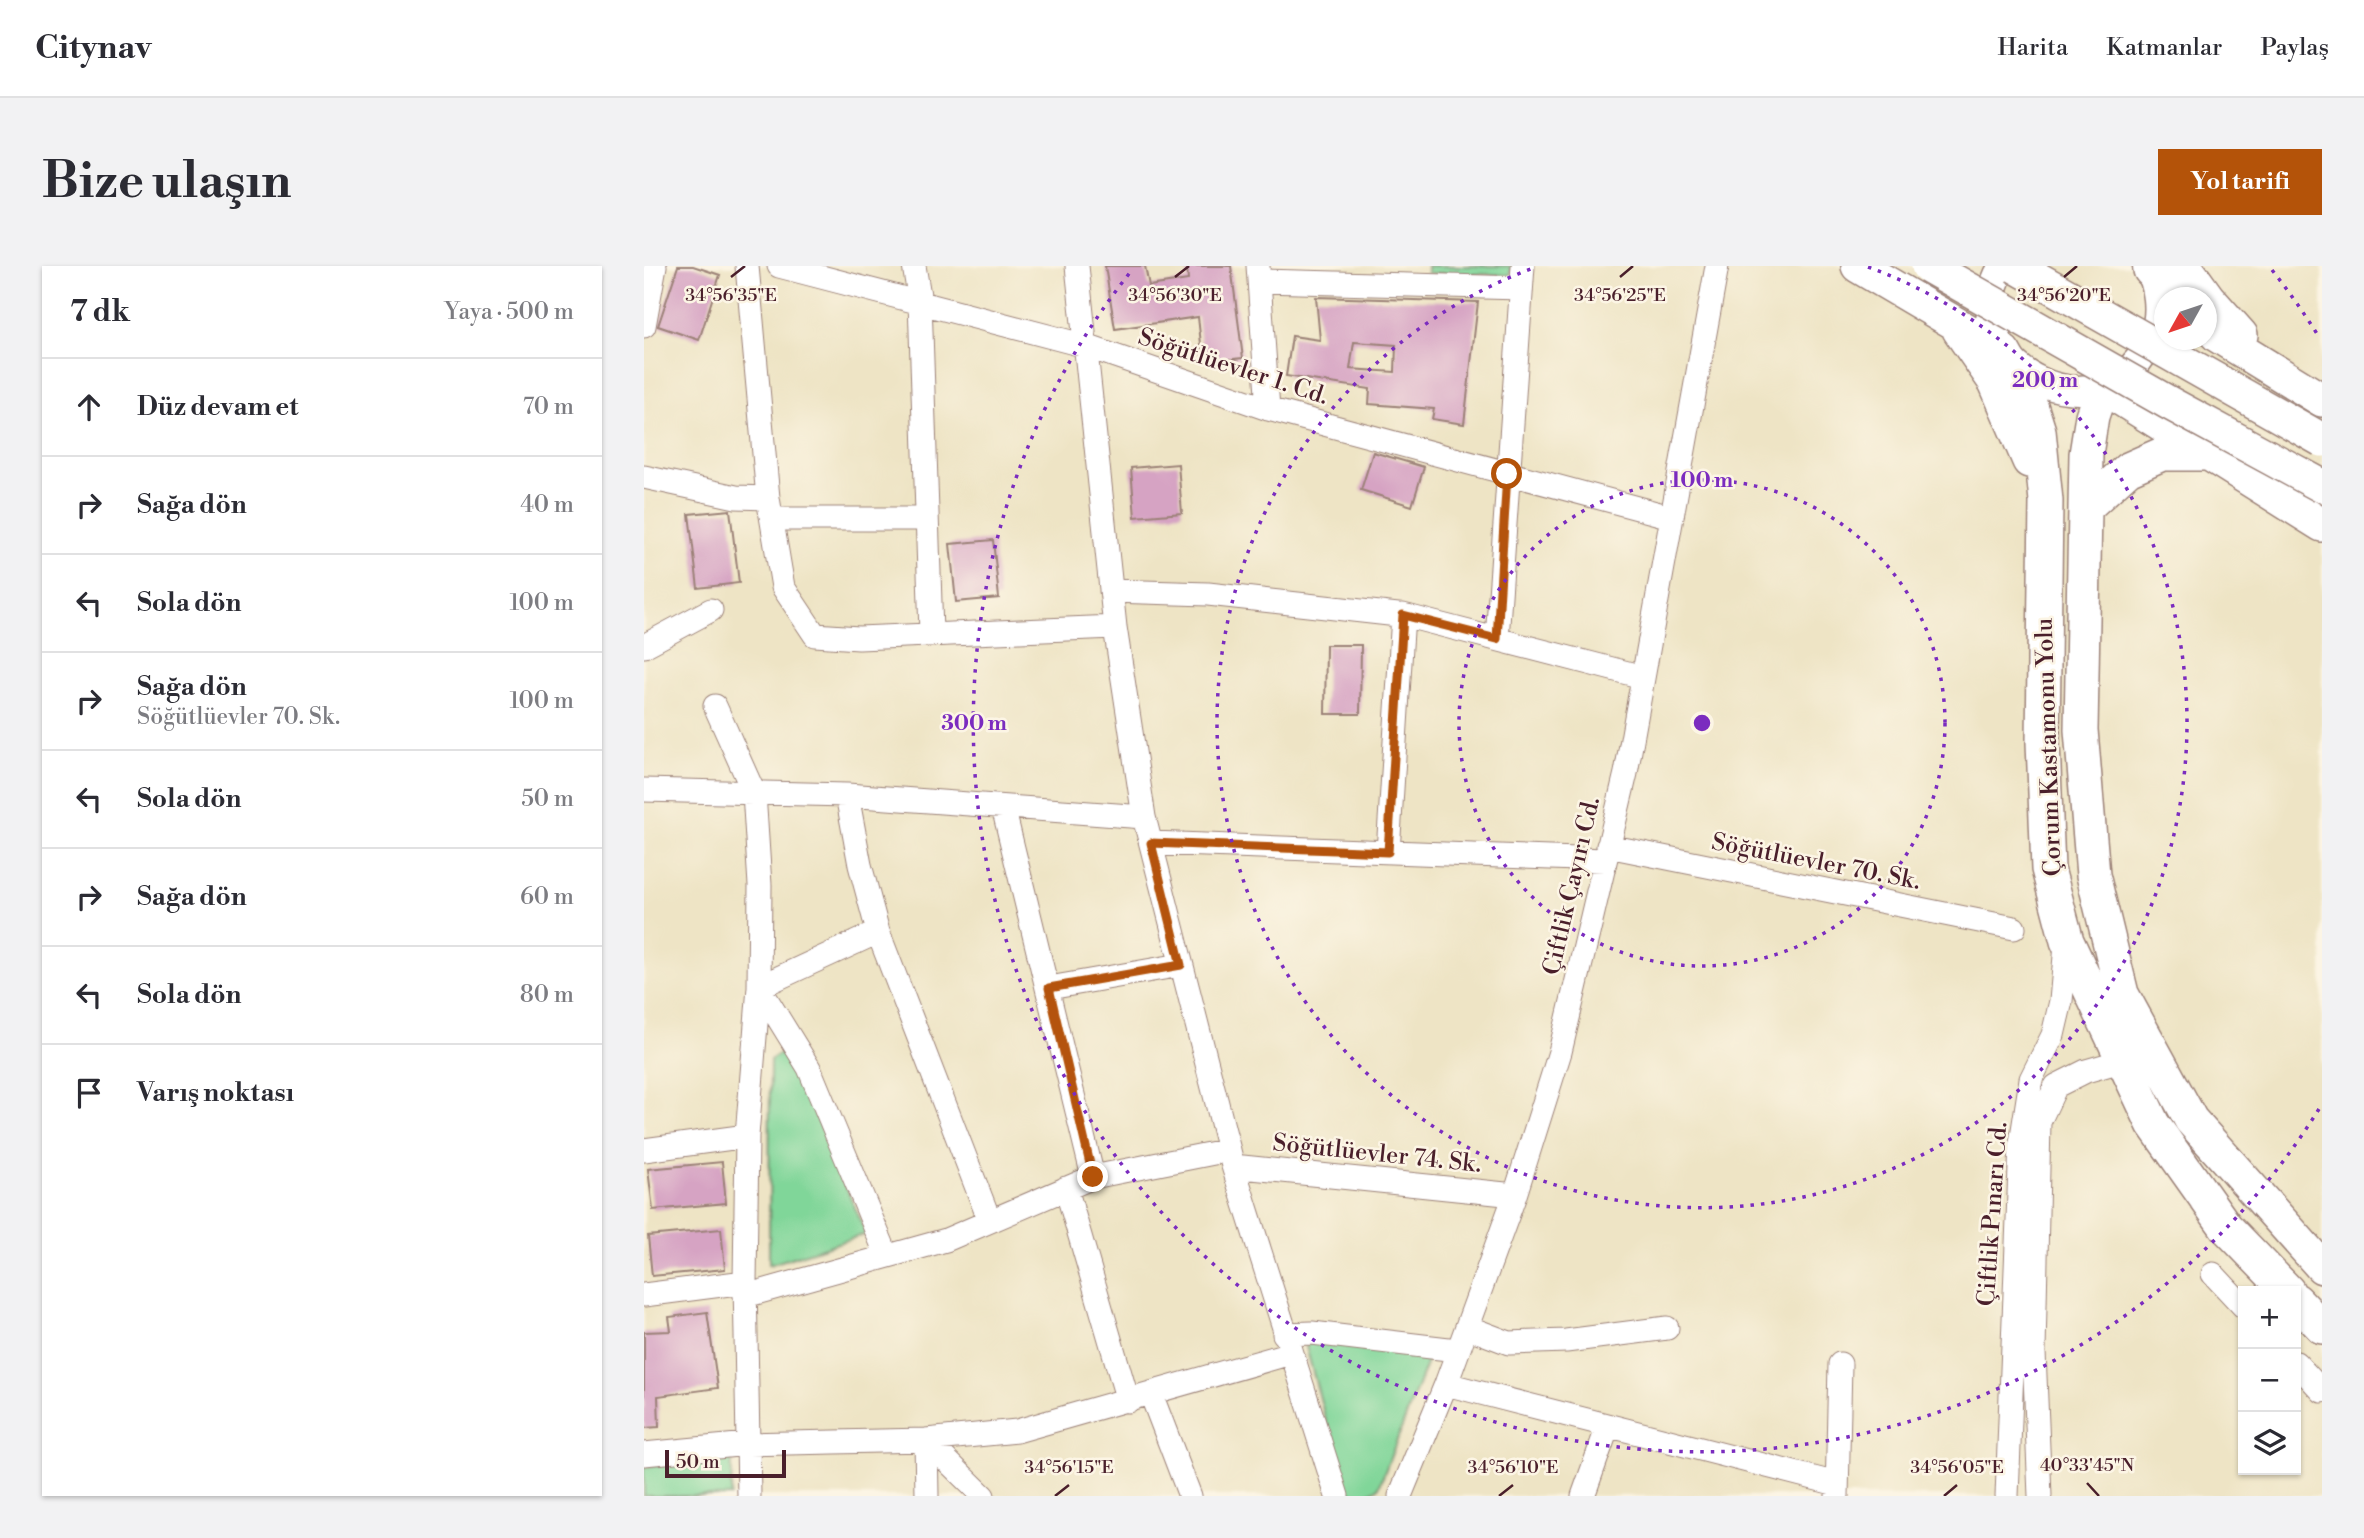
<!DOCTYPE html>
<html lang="tr">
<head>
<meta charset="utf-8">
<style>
	body { margin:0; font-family:"Libre Bodoni",serif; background:#f2f2f3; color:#2b2b33 }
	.controls { position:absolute; right:21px; bottom:21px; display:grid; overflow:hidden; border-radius:0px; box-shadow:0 2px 5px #0004 }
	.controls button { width:63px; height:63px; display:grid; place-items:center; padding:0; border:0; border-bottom:2px solid #e1e1e2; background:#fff; color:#2b2b33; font:35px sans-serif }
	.compass { position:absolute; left:1510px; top:21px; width:63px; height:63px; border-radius:50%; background:#fff; box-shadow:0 2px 5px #0004; rotate:230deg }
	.scale { position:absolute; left:21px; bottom:18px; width:121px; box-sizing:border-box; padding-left:7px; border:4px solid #4a1f2b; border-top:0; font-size:19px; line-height:24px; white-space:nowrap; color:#4a1f2b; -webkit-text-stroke:5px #fcf5e5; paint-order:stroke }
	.stop { position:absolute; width:21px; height:21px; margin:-16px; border:5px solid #b45309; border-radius:50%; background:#fff }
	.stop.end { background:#b45309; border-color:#fff; box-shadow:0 2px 7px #0008 }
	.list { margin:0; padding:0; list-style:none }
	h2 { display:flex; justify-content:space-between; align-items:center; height:91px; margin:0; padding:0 28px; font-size:30px }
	h2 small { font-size:23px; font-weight:400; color:#7c7c81 }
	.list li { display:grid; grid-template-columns:46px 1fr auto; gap:21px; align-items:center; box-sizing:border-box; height:98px; padding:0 28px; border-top:2px solid #e1e1e2 }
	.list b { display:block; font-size:26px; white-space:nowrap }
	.list p { margin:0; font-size:23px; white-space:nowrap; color:#7c7c81 }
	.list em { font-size:23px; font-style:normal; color:#7c7c81 }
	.icon { flex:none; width:38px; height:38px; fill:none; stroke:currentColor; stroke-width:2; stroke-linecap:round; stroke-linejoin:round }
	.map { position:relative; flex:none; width:1678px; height:1230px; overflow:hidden; border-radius:0px }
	header { display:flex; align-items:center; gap:42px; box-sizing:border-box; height:98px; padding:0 35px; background:#fff; border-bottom:2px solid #e1e1e2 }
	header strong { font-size:33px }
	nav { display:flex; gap:38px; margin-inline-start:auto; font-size:24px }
	.intro { display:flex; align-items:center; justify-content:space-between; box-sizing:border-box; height:168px; padding:0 42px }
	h1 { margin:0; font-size:49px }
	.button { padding:18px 32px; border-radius:0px; background:#b45309; color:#fff; font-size:24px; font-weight:700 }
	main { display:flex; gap:42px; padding:0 42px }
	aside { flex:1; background:#fff; border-radius:0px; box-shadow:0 2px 5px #0004 }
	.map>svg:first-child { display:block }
	.green { fill:#80d699; stroke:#657a62; stroke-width:2 }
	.building { fill:#d6a3c3; fill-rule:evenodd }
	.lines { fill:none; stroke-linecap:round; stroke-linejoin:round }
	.minor-casing { stroke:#9c8278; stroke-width:25 }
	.major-casing { stroke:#9c8278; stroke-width:31 }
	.highway-casing { stroke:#9c8278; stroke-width:36 }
	.minor { stroke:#fff; stroke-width:23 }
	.major { stroke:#fff; stroke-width:28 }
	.highway { stroke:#fff; stroke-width:33 }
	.highway-bridge-casing { stroke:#9c8278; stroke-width:36; stroke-linecap:butt }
	.highway-bridge { stroke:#fff; stroke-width:33 }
	.route { stroke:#b45309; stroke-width:9 }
	.ticks { fill:none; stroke:#4a1f2b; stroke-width:2.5 }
	.ring { fill:none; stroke:#7b2cbf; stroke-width:3.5; stroke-dasharray:3.5 7 }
	.labels { text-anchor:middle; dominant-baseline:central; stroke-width:5; stroke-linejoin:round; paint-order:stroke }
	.street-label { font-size:24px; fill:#4a1f2b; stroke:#fcf5e5 }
	.ticks-label { font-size:18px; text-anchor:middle; fill:#4a1f2b; stroke:#fcf5e5; stroke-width:5; stroke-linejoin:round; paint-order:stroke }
	.centre { fill:#7b2cbf; stroke:#fcf5e5; stroke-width:3.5 }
	.ring-label { font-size:21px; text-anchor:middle; font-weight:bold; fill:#7b2cbf; stroke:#fcf5e5; stroke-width:5; stroke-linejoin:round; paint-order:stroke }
</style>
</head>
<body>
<header>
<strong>Citynav</strong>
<nav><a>Harita</a><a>Katmanlar</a><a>Paylaş</a></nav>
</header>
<div class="intro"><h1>Bize ulaşın</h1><a class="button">Yol tarifi</a></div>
<main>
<aside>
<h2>7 dk<small>Yaya · 500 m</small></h2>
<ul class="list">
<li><svg class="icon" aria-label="ahead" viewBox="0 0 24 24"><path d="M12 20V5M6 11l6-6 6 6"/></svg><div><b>Düz devam et</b></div><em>70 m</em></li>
<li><svg class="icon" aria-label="right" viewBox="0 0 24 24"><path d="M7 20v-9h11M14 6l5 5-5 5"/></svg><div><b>Sağa dön</b></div><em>40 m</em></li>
<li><svg class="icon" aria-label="left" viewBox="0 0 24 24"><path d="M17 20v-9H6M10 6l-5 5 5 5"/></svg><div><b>Sola dön</b></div><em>100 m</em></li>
<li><svg class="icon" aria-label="right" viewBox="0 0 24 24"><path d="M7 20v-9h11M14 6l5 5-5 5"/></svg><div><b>Sağa dön</b><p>Söğütlüevler 70. Sk.</p></div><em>100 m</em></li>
<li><svg class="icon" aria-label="left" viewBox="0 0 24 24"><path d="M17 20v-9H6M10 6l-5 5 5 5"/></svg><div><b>Sola dön</b></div><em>50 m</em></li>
<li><svg class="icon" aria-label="right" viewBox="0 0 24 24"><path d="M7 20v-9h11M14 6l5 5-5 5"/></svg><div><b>Sağa dön</b></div><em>60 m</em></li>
<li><svg class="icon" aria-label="left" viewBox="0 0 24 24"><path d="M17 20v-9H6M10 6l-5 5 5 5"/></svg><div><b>Sola dön</b></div><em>80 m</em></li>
<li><svg class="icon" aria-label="arrive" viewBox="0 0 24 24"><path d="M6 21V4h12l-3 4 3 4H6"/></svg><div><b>Varış noktası</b></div></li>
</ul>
</aside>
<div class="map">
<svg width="1678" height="1230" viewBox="0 0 1678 1230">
	<rect width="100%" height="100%" fill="#fcf5e5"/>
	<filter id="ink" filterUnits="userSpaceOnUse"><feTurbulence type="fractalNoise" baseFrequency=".0143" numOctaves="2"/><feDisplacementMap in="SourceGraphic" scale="14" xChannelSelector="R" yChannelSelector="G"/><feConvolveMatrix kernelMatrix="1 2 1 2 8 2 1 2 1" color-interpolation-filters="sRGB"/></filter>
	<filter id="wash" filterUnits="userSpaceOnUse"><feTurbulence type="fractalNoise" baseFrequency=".00686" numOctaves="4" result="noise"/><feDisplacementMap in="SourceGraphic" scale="28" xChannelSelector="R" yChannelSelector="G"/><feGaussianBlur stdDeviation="1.57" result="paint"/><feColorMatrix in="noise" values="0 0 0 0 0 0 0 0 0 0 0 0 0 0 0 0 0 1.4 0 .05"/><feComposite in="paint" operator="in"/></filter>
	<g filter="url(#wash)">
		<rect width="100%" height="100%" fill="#eee4c5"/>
		<path class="green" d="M783 0H867L866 9 783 7Z
			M144 783 222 968 125 999 126 794Z
			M668 1072 775 1083 784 1093 735 1221C724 1230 715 1230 701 1225L662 1081Z
			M88 1192 87 1230H0V1201Z"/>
		<g id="blocks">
			<path class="building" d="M34 0H49L76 9 55 74 14 60Z
				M461 0H501L505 20 544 14 543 0H587L599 92 559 96 554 51 471 63Z
				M672 31 834 36 820 158 788 153 790 143 725 138 726 123 642 110 648 70 676 74ZM710 76 752 79 751 106 706 103Z
				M729 186 780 201 768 240 717 224Z
				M534 198 538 247 491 251 487 202Z
				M86 244 95 317 54 322 45 248Z
				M349 274 355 332 312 336 306 278Z
				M682 379H717L716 448H681Z
				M78 896 82 937 9 944 4 903Z
				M77 963 81 1003 8 1010 4 970Z
				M63 1046 74 1122 14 1130 15 1161 0 1162V1066L27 1065 25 1051Z"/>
		</g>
	</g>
	<g filter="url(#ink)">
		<use href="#blocks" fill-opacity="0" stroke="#9c8278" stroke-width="2"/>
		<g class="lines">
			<g class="minor-casing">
				<path id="minor" d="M103 0 124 232 139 321 171 369 215 372 471 361
					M135 0 442 80 624 143 1027 251
					M270 0 276 35 287 367
					M433 0 471 361 500 551 589 900 693 1230
					M614 0 624 143
					M615 15 877 22
					M0 60 11 0
					M0 211 92 231 124 232
					M128 253H282
					M467 325 564 328 763 350 999 411
					M853 373 879 0
					M0 380 67 344
					M71 440 110 527 116 619 115 721 103 870 101 1016 105 1230
					M0 524 203 529 500 551
					M203 529 216 599 234 666 345 953
					M359 541 449 911
					M507 577 961 594
					M964 580 1370 662
					M744 586 759 349
					M115 721 165 802 243 990
					M115 721 234 666
					M405 722 537 699
					M0 884 103 870
					M589 900 871 929
					M422 922 484 1135
					M1569 1008 1599 1040
					M0 1029 101 1016
					M101 1030 302 974 449 911 585 884
					M823 1061 865 1077 922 1075 1023 1062
					M640 1068 668 1067 813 1084
					M1652 1097 1678 1125
					M802 1118 1193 1218
					M507 1128 546 1230
					M282 1174 339 1230
					M282 1174 283 1230
					M0 1188 104 1178 282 1174 373 1165 647 1087
					M756 1230 802 1118 871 929 916 786 982 507 1073 0
					M939 1230 964 1160
					M1193 1230 1196 1098
					M1363 1230 1377 877 1387 813 1409 769 1417 735 1422 679
					M1396 1230 1390 1086 1395 856 1412 820 1442 805 1477 795"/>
			</g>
			<g class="major-casing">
				<path id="major" d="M1359 0C1300 96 1461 186 1510 67 1518 48 1515 17 1503 0"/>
			</g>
			<g class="highway-casing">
				<path id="highway" d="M1214 0 1360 86 1383 127 1395 165 1402 235 1399 476 1404 603 1423 675 1509 858 1582 961 1644 1025
					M1541 0 1564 32 1597 69
					M1506 4 1534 32
					M1562 58 1574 70 1678 134
					M1315 64 1351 116 1385 195
					M1441 242 1484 203 1518 188H1564
					M1678 259 1458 121 1448 150 1442 188 1437 464 1449 609 1478 728 1547 854 1678 1001
					M1652 1034 1678 1061"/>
			</g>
			<use href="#minor" class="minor"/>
			<use href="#major" class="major"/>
			<use href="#highway" class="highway"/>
			<g class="highway-bridge-casing">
				<path id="highway-bridge" d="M1284 0 1525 137 1678 220
					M1371 0 1678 174"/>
			</g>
			<use href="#highway-bridge" class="highway-bridge"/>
		</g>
	</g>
	<g class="lines" filter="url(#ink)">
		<path class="route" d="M449 911 405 722 537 699 507 577 744 586 759 349 853 373 863 208"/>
	</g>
	<path class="ticks" d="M87 11 101 0M531 11 545 0M976 11 989 0M1420 11 1433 0M1443 1217 1455 1230M411 1230 425 1219M855 1230 869 1219M1300 1230 1313 1219"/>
	<g class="ring">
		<circle cx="1058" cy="457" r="243"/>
		<path d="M1224 1A485 485 0 1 1 892 1"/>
		<path d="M1675 843A728 728 0 1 1 488 4M1628 4A728 728 0 0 1 1675 71"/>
	</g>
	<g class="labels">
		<g class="street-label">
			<text transform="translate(589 101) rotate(18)">Söğütlüevler 1. Cd.</text>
			<text transform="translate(1405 481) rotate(-92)">Çorum Kastamonu Yolu</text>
			<text transform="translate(1172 596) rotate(11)">Söğütlüevler 70. Sk.</text>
			<text transform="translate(928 620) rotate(-77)">Çiftlik Çayırı Cd.</text>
			<text transform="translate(733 888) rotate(6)">Söğütlüevler 74. Sk.</text>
			<text transform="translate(1349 948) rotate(-86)">Çiftlik Pınarı Cd.</text>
		</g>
	</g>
	<g class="ticks-label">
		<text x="87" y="35">34°56'35"E</text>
		<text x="976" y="35">34°56'25"E</text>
		<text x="531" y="35">34°56'30"E</text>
		<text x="1420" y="35">34°56'20"E</text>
		<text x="1443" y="1205">40°33'45"N</text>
		<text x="425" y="1207">34°56'15"E</text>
		<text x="869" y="1207">34°56'10"E</text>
		<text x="1313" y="1207">34°56'05"E</text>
	</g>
	<circle cx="1058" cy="457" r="10" class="centre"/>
	<g class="ring-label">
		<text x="1401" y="121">200 m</text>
		<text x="1058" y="221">100 m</text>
		<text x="330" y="464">300 m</text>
	</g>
</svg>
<div class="controls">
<button>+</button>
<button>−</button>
<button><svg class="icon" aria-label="layers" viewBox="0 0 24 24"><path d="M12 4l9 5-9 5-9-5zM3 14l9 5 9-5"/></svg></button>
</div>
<svg class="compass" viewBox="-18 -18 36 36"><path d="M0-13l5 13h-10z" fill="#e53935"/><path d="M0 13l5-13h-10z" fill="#7c7c81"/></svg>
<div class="scale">50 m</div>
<div class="stop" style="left:863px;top:208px"></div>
<div class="stop end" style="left:449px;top:911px"></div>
</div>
</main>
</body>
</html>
